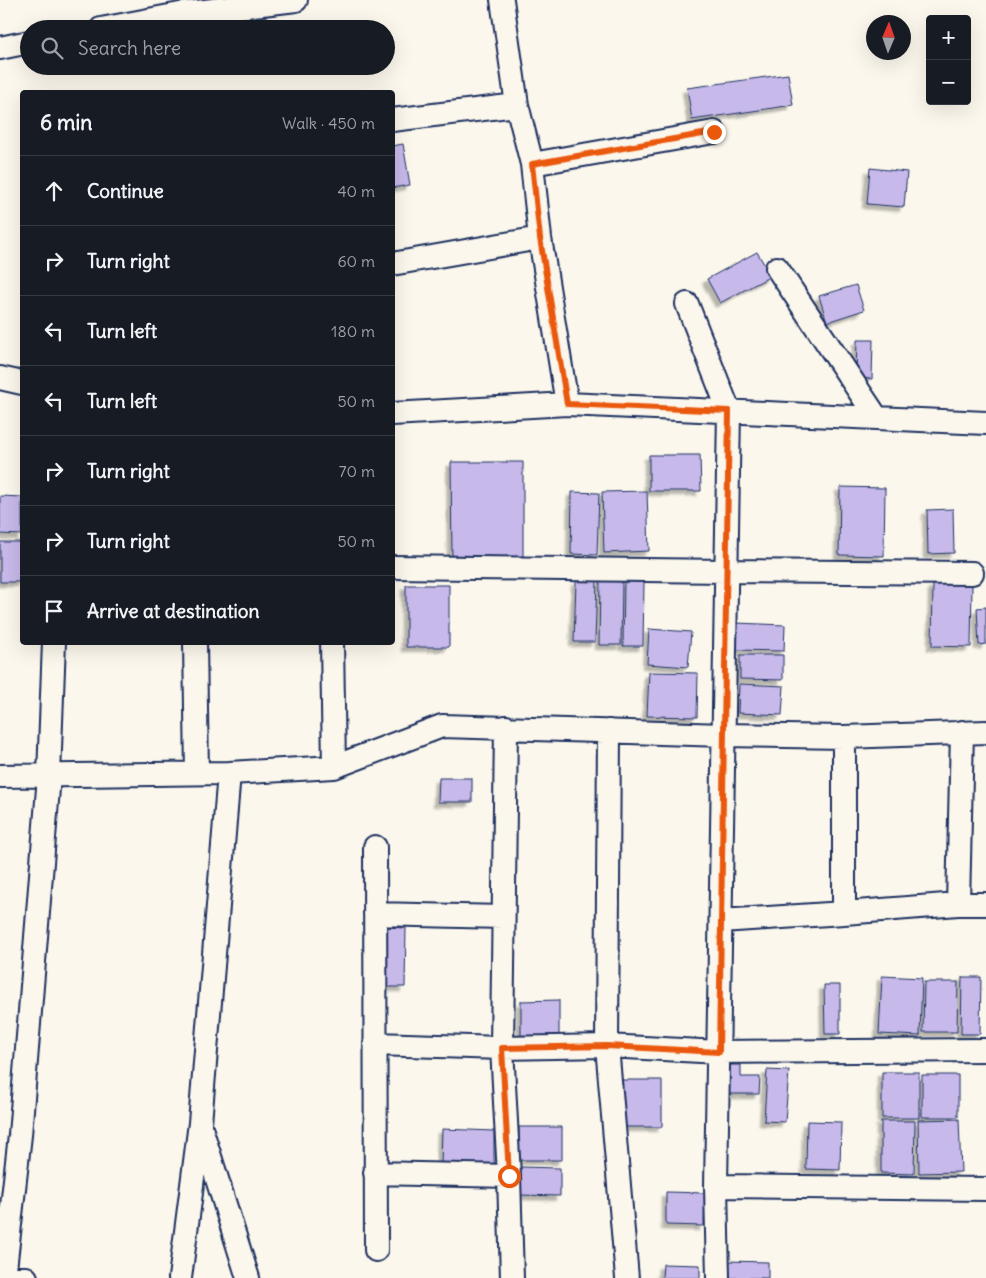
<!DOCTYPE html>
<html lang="en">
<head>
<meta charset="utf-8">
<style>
	body { margin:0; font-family:Delius,sans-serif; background:#20242c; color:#f1f3f6 }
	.controls { position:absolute; right:15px; top:15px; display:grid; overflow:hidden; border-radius:5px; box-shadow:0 5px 20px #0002 }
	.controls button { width:45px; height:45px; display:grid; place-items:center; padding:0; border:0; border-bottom:1px solid #363941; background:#171b24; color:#f1f3f6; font:25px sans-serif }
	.compass { position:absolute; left:866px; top:15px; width:45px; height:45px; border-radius:50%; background:#171b24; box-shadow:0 5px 20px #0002; rotate:2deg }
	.stop { position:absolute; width:15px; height:15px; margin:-11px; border:4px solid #ea580c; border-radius:50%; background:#fff }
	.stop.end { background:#ea580c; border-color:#fff; box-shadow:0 1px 5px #0008 }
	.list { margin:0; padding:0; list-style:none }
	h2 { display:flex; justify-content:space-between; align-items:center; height:65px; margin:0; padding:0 20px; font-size:21px }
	h2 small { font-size:16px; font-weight:400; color:#9ea1a6 }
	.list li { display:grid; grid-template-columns:32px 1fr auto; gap:15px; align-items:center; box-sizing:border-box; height:70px; padding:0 20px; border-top:1px solid #363941 }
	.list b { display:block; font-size:19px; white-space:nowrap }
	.list em { font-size:16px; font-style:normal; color:#9ea1a6 }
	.icon { flex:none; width:28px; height:28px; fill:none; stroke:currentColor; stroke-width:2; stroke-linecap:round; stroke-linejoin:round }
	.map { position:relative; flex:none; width:986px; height:1278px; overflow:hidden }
	.search { position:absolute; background:#171b24; box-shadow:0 5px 20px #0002; left:20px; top:20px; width:375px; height:55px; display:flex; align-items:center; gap:12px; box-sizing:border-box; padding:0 18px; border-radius:28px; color:#9ea1a6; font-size:19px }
	.panel { position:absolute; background:#171b24; box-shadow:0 5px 20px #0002; left:20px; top:90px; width:375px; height:555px; border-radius:5px }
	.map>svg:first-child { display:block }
	.building { fill:#c7b9ea; stroke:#1b2f5e; filter:url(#shadow) }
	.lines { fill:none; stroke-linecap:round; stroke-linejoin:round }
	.minor-casing { stroke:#1b2f5e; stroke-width:26 }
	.minor { stroke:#fbf7ec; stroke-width:22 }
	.route { stroke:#ea580c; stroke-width:6 }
</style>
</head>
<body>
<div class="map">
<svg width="986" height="1278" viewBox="0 0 986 1278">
	<defs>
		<filter id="shadow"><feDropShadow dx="-4.5" dy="4.5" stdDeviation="1" flood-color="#0004"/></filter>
	</defs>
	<rect width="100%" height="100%" fill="#fbf7ec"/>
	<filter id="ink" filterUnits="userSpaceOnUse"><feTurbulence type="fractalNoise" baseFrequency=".02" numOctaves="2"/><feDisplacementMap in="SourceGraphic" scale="10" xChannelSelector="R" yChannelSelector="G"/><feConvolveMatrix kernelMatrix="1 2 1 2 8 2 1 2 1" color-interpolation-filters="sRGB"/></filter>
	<g filter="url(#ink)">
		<path class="building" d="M788 74 793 105 692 120 687 88Z
			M403 144 410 185 392 188V146Z
			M870 168 907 172 904 207 867 204Z
			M757 252 771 276 720 303 707 279Z
			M856 285 864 310 827 322 819 296Z
			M857 340H873L872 379 856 378Z
			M649 455H700L701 491H649Z
			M451 462H523V559H452Z
			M840 487 885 488 884 556 839 555Z
			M647 491 649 551 604 553 602 492Z
			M572 492 599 493 597 555 571 554Z
			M0 496 22 497V535L0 534Z
			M953 509 954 553 928 554 927 510Z
			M0 542H22V582H0Z
			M600 580 622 581 621 645H599Z
			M576 581H597L595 642H574Z
			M624 581 644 582 643 646H623Z
			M933 584 972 585 971 647 932 646Z
			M406 585H449V647H406Z
			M986 607V644L979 645 977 608Z
			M736 623 785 625 784 651 735 650Z
			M649 629 691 632 688 667 647 664Z
			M740 655H783V680L740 679Z
			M649 672 698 673 697 717 647 716Z
			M739 684 784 686 782 715 738 713Z
			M439 778H472V802H438Z
			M384 927 406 928 405 987H383Z
			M882 976 922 978 920 1036 879 1034Z
			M962 977H981L980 1034H961Z
			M924 982H958L957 1032H923Z
			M824 985H840V1034H825Z
			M559 1000V1036H521V1001Z
			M729 1065H741V1077H760L759 1094H728Z
			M767 1070 789 1071 785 1122 764 1121Z
			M882 1072H919V1118H882Z
			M922 1075H958V1117H922Z
			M621 1080H662V1127H621Z
			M959 1119 961 1172 919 1173 918 1120Z
			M807 1121 841 1122 840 1170 806 1169Z
			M881 1121H915L914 1174 881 1173Z
			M519 1127H562V1160H519Z
			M442 1129 494 1131V1165H441Z
			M519 1167 560 1168V1196L519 1195Z
			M666 1192 705 1193 704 1226 666 1225Z
			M726 1261 768 1262V1278H725Z
			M663 1264 700 1265V1278H662Z"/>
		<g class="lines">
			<g class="minor-casing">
				<path id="minor" d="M502 0 517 105 532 164 540 238 567 404
					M101 29 180 14 296 0
					M0 48 29 42
					M392 120 517 105
					M532 164 714 132
					M392 264 540 238
					M777 268 877 418
					M687 304 729 411 716 1186 718 1278
					M0 378 22 383
					M392 414 567 404 986 423
					M392 567 727 571 972 573
					M195 642 197 773
					M332 642 334 767
					M506 727 502 1048 509 1176 512 1278
					M609 731 607 1046 627 1278
					M844 737V913
					M0 776 229 773 334 767 442 726 724 735 844 737 986 732
					M375 847 376 1250
					M958 904 962 732
					M375 914 503 917
					M721 921 844 913 958 904H986
					M375 1044 502 1048 607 1046 719 1052 986 1050
					M202 1131 248 1278
					M375 1173 509 1176
					M716 1186 986 1189
					M4 1278 20 1135 49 776 54 642
					M4 1278H26
					M180 1278 200 1123 229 773"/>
			</g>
			<use href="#minor" class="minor"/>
		</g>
	</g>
	<g class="lines" filter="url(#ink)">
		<path class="route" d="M509 1176 502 1048 607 1046 719 1052 729 411 567 404 540 238 532 164 714 132"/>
	</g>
</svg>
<div class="controls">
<button>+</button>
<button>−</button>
</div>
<svg class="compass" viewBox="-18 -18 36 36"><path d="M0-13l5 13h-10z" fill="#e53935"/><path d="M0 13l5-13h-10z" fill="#9ea1a6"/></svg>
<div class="stop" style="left:509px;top:1176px"></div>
<div class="stop end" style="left:714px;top:132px"></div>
<div class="search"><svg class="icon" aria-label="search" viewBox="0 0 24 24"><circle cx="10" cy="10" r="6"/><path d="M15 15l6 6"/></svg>Search here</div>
<section class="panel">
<h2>6 min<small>Walk · 450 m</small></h2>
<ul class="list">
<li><svg class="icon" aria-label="ahead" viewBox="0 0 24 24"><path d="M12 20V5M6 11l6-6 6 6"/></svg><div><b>Continue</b></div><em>40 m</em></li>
<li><svg class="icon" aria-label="right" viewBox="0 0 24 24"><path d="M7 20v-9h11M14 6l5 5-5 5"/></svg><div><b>Turn right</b></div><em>60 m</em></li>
<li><svg class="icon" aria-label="left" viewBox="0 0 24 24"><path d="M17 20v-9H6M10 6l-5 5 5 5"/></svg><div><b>Turn left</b></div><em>180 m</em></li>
<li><svg class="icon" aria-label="left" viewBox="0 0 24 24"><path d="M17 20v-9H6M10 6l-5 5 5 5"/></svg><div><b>Turn left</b></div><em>50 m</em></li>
<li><svg class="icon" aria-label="right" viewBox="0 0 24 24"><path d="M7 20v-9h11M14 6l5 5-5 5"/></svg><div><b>Turn right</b></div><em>70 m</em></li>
<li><svg class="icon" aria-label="right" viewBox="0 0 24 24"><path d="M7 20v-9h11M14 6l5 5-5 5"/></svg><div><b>Turn right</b></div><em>50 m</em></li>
<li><svg class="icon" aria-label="arrive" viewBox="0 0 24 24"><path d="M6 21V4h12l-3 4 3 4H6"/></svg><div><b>Arrive at destination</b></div></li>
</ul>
</section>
</div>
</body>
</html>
